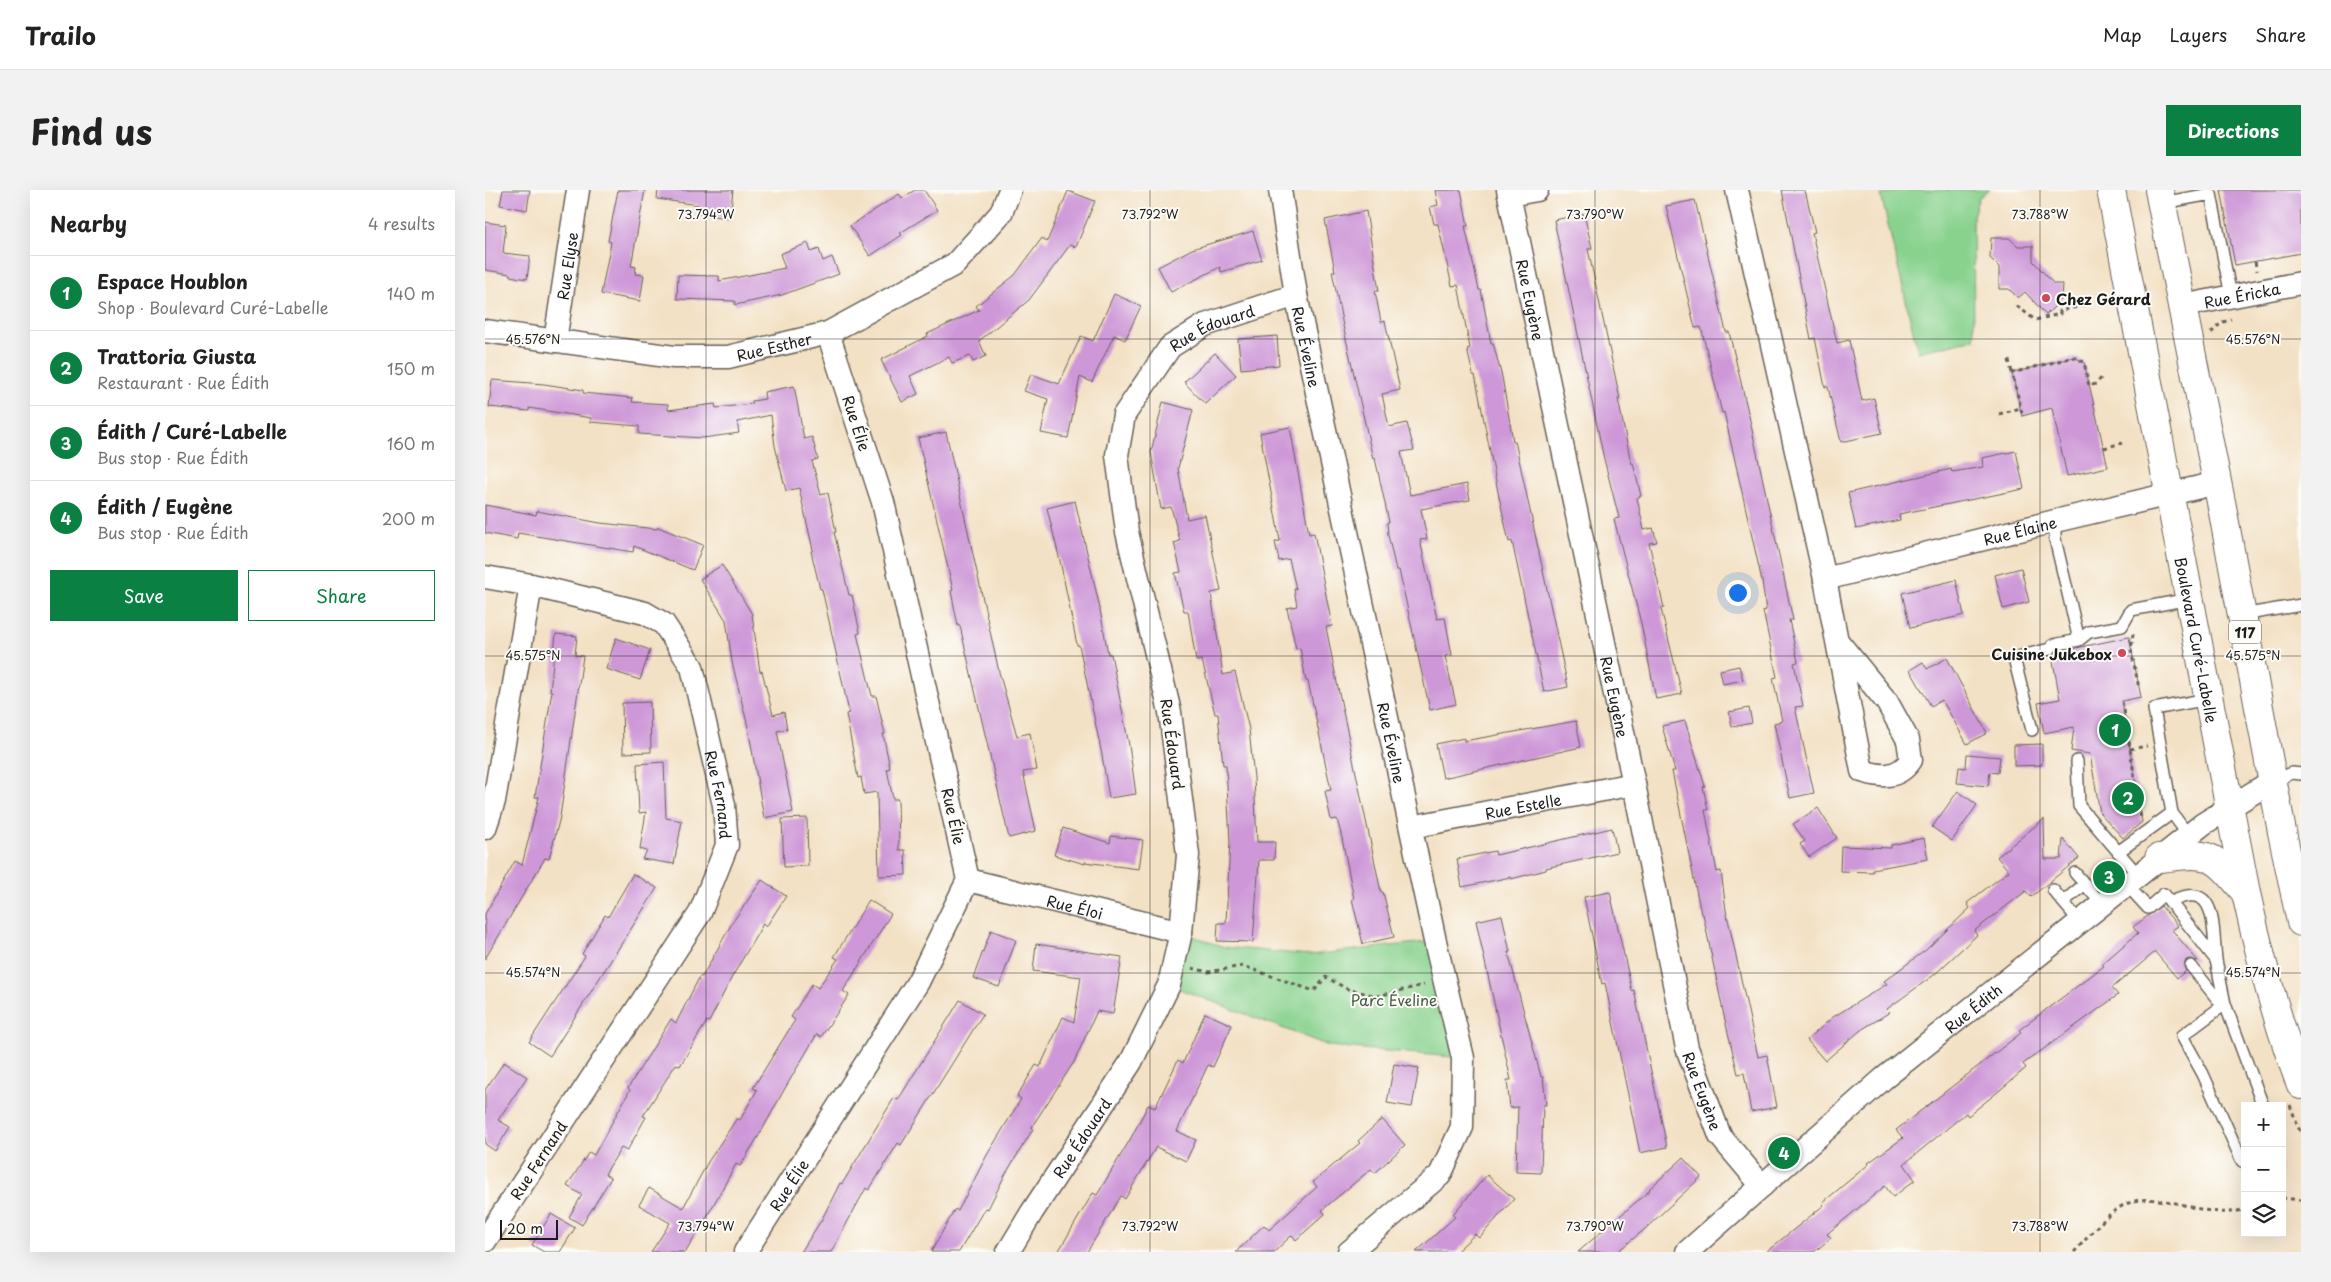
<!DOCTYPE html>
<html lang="en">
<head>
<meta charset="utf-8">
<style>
	body { margin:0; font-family:"Playpen Sans",sans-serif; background:#f2f2f2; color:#222 }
	.controls { position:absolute; right:15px; bottom:15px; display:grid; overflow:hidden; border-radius:0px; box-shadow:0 5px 20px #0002 }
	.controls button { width:45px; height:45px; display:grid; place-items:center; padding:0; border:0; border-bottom:1px solid #e0e0e0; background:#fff; color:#222; font:25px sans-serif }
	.scale { position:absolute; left:15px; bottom:12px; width:58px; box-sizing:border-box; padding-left:5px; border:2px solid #1c1c1c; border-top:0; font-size:14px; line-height:18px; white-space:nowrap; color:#1c1c1c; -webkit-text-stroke:4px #fdfcf7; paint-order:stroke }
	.you { position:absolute; left:1252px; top:402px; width:18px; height:18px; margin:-12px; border:4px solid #fff; border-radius:50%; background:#1a73e8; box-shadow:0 0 0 8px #1a73e833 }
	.badge { display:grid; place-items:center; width:32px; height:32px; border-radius:50%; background:#0b8043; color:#fff; font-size:16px; font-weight:700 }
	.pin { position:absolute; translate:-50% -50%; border:2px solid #fff; box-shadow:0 1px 5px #0006 }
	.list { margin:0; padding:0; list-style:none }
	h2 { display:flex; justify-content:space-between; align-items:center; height:65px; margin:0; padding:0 20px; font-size:21px }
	h2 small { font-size:16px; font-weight:400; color:#767676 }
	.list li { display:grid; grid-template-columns:32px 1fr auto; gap:15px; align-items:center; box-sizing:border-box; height:75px; padding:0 20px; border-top:1px solid #e0e0e0 }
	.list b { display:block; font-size:19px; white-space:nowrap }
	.list p { margin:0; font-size:16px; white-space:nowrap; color:#767676 }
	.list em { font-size:16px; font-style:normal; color:#767676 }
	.actions { display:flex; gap:10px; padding:15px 20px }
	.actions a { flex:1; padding:11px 0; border:1px solid #0b8043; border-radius:0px; text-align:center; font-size:18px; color:#0b8043 }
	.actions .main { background:#0b8043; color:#fff }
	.icon { flex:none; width:28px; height:28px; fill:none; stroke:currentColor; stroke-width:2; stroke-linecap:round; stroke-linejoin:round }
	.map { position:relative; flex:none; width:1816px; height:1062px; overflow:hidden; border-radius:0px }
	header { display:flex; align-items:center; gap:30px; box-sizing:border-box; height:70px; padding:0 25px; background:#fff; border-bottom:1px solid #e0e0e0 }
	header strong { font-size:24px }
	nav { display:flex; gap:28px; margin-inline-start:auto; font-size:18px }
	.intro { display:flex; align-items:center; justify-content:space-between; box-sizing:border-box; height:120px; padding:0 30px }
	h1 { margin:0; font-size:35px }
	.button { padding:12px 22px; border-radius:0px; background:#0b8043; color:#fff; font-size:18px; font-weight:700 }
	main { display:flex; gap:30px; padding:0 30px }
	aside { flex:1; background:#fff; border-radius:0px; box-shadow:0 5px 20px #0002 }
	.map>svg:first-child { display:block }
	.green { fill:#88d28e; stroke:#527755 }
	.building { fill:#ce98d8 }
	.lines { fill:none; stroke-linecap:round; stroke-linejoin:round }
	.lane-casing { stroke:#676157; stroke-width:14 }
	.street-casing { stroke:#676157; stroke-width:25 }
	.primary-casing { stroke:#676157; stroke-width:30 }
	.path { stroke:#676157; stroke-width:3; stroke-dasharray:4 4; stroke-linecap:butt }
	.lane { stroke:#fff; stroke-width:11 }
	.street { stroke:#fff; stroke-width:22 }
	.primary { stroke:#fff; stroke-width:28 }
	.ticks { fill:none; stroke:#1c1c1c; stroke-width:1; stroke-opacity:0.45 }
	.poi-dot { fill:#d1495b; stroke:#fdfcf7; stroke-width:2 }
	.labels { text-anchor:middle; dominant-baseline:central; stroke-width:4; stroke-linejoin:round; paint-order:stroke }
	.shield { fill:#fdfcf7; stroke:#605f5e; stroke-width:1 }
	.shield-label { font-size:14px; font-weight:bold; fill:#1c1c1c }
	.street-label { font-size:15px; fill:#1c1c1c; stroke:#fdfcf7 }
	.poi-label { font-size:15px; font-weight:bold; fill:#1c1c1c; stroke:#fdfcf7; text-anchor:start }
	.park-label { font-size:15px; fill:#425c44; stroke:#fdfcf7 }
	.ticks-label { font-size:12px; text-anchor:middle; fill:#1c1c1c; stroke:#fdfcf7; stroke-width:4; stroke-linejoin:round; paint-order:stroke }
</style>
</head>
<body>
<header>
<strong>Trailo</strong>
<nav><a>Map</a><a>Layers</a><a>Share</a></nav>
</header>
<div class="intro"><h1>Find us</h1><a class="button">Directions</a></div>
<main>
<aside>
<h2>Nearby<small>4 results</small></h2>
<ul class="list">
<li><span class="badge">1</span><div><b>Espace Houblon</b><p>Shop · Boulevard Curé-Labelle</p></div><em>140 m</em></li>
<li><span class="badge">2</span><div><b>Trattoria Giusta</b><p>Restaurant · Rue Édith</p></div><em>150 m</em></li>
<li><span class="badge">3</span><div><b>Édith / Curé-Labelle</b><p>Bus stop · Rue Édith</p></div><em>160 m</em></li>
<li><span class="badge">4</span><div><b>Édith / Eugène</b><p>Bus stop · Rue Édith</p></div><em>200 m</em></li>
</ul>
<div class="actions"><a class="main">Save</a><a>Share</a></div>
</aside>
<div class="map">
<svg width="1816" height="1062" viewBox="0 0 1816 1062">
	<rect width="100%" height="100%" fill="#fdfcf7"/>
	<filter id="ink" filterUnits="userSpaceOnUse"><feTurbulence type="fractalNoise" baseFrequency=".02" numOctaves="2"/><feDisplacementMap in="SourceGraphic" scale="10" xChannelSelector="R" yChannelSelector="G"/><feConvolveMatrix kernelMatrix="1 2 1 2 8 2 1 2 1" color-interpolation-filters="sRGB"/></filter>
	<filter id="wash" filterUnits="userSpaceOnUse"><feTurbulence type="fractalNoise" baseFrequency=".0096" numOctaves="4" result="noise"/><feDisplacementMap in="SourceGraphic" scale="20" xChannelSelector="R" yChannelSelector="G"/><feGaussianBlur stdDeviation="1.12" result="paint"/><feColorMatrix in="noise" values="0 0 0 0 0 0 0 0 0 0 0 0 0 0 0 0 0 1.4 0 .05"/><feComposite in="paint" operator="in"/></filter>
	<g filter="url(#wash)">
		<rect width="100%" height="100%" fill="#f3e1c5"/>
		<path class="green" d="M1417 0H1505L1494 7 1488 26 1489 149 1433 162 1396 5Z
			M696 742 739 757 825 765 950 751 978 868 844 856 684 795Z"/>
		<g id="blocks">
			<path class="building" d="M18 0H45L42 20 15 15Z
				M133 0H160L146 76 151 77 150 84 159 85 155 111 116 104 126 52 123 51Z
				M173 0H248L245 28 212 24 213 15 172 9Z
				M430 0H439L452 20 415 43 417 45 385 66 365 36 414 4 417 8Z
				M950 0H976L983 36H980L994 100H996L1006 153H1008L1017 187 1028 251H1030L1083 497 1059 502 1027 351 1024 352 1013 302 990 185H988L982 159 985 158 973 95 967 96 953 34H949L945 17 953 15Z
				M1297 0H1320L1330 42 1327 43 1352 153 1364 150 1377 211 1389 208 1397 243 1356 252 1343 197H1340L1330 148 1326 149Z
				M1736 0H1816V63L1750 75Z
				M583 1 610 11 591 57 585 55 544 110 494 151 501 166 488 172 485 166 467 173 464 167 425 186 433 204 417 212 396 170 443 146 442 144 494 120 491 116 530 85 557 48 562 52Z
				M1210 10 1241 142H1244L1264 226 1308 430H1304L1313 472 1309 473 1318 516 1310 517 1329 603 1305 608 1289 533 1297 531 1288 488 1292 487 1278 421 1281 420 1277 391 1239 222 1237 223 1216 137 1210 138 1181 16Z
				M881 21 894 101H890L896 132 900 131 915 200 897 204 904 237 922 233 929 260 916 262 925 305 982 294 985 310 936 319 942 349 935 350 952 429 960 428 967 465 960 466 971 514 945 520 914 380H911L903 345 902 332H904L890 268 888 269 857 131 847 81H850L840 30Z
				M1099 24 1107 58 1103 59 1135 209H1133L1146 273H1148L1156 306 1152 308 1159 340 1168 338 1172 352 1164 353 1179 418 1176 419 1197 504 1171 509 1156 433 1129 329 1134 328 1119 269 1069 30Z
				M0 32 21 35 18 63 45 66 42 89 25 86V84L0 80Z
				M768 41 777 70 736 82 735 77 686 102 673 77 707 59Z
				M1506 48H1524L1533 56H1548V71L1569 94H1578L1577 109 1561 125 1540 102 1533 108 1524 99H1514V77L1505 68Z
				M323 53 326 62 334 59 338 71 347 67 354 84 297 105 250 115V111L192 109 193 85 234 86V91L300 78 295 64Z
				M629 104 656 116 640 150 629 145 607 192 595 187 583 248 556 243 563 209 539 201 546 184 574 194 596 146 608 151Z
				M792 146 794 175 756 179 753 149Z
				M730 163 751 185 720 214 699 192Z
				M1589 167 1599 172 1623 277 1582 286 1567 218 1537 226 1527 183Z
				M7 190 59 194 98 200V203L148 208 147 212 183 214V220L230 214 231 218 267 214V211L280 209 279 202 309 196 319 249 327 247 333 269 327 271 336 305 343 303 351 342H349L364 405H367L375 443 372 444 387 506H391L400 544H398L405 578 402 579 408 609H413L414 660H420L421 685 394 686 392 602 379 604 376 587 373 588 361 524 364 523 362 513 337 399H335L326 361 328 360 314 298 301 301 290 256 286 225 252 232 254 243 218 248 154 244V236L105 232 106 228 44 218V221L4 217Z
				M678 212 708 220 693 278 702 329 720 325 736 401 726 403 738 485 750 482 764 539 769 588 772 652H790L789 670H774L768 752 732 751 733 733H741L745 651 741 575H738L733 524H730L717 470 711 471 703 421H699L690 383 696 382 689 353 695 351 686 317 676 319 666 262Z
				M805 237 824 344 829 343 847 436 841 437 852 493 896 702H898L909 747 878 754 867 709H869L857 648 852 629 846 630 840 601 846 600 823 491H821L815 458 811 459 802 418 812 416 809 399H811L804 369 794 371 790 352 795 351 775 243Z
				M461 242 514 482 532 546 545 543 552 580 538 582 551 641 524 648 475 436H473L466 401 468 400 433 248Z
				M1531 261 1539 299 1414 324 1415 330 1371 339 1363 303 1466 279 1467 282 1498 277 1497 268Z
				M590 311 614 414 623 464H626L644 555 651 604 624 608 617 565 594 455H592L576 375 562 318Z
				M0 315 51 325 52 321 115 333 172 339 173 337 218 355 208 380 149 356 148 362 33 343 32 349 0 343Z
				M237 375 267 424 275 482 277 481 288 525 299 522 302 539 292 541 308 622 279 628 263 537 247 472 241 430 215 389Z
				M1536 378 1544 412 1518 419 1510 385Z
				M1471 390 1479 425 1425 438 1417 403Z
				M71 444 92 446 90 465 98 466 75 627 64 669 60 668 0 769V724L30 671 37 675 54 607H50L67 501H65Z
				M1644 447 1656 507 1637 511 1657 632 1638 648 1615 623 1605 564 1586 561 1589 537 1559 543 1553 513 1575 509 1567 466 1572 462Z
				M131 448 165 460 155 490 121 479Z
				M1462 468 1502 543 1482 554 1457 510 1446 516 1425 480 1438 472 1442 479Z
				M1254 476 1258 490 1238 494 1235 480Z
				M165 512 166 562 138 563 137 513Z
				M1264 518 1267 533 1247 537 1244 522Z
				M1091 531 1096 557 958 588 951 554 979 548V551Z
				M1200 531 1220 596 1218 597 1223 620H1220L1232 682 1236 681 1241 720 1273 867 1282 865 1292 917 1266 922 1259 883 1253 884 1239 826 1218 724H1216L1187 581H1190L1177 536Z
				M1557 554V575L1529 576V555Z
				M1482 564 1515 567 1513 583 1505 582 1503 596 1472 593 1474 577 1481 578Z
				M179 572 181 628 197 631 189 674 157 669 162 661 155 659 161 622 154 623 152 574Z
				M1473 601 1492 615 1467 651 1447 637Z
				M1333 618 1352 648 1324 667 1315 654 1320 651 1308 634Z
				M322 628 323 676 299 677 297 629Z
				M1559 629 1560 669H1576L1578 649 1594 668 1546 707 1541 701 1489 741 1492 745 1449 785 1402 819 1405 822 1376 840 1340 871 1322 850 1348 827 1402 794 1399 791 1441 760 1485 718 1482 713 1524 681 1512 667Z
				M578 638 625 653 626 646 658 650 654 679 600 672V674L569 665Z
				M1127 638 1132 662 1061 678V680L1026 689V687L977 697 972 669 1010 661 1011 665Z
				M1439 648 1443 669 1388 679V682L1355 681 1356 656 1406 658V655Z
				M148 684 172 698 65 866 44 852 100 766 97 764 120 725 123 727Z
				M277 690 301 706 281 737 278 734 247 787 224 832 222 831 195 876 191 874 158 926 161 927 142 961 136 958 120 984 126 988 97 1035 84 1027 97 1005 82 996 104 962 109 965 145 900 143 898 186 829 191 833 215 786 217 787 247 733Z
				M1125 702 1147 801 1149 800 1182 957 1155 963 1120 793 1117 794 1099 707Z
				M384 710 406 724 358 801 364 805 336 847 332 844 299 900 276 942 255 976 251 974 220 1030 200 1062H166L185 1033 154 1015 164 998 198 1018 223 972 252 928 255 930 272 900 268 898 310 830 306 827 327 794 333 798 353 769 349 767Z
				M1676 716 1693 736 1687 740 1713 771H1712L1705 769 1701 770 1699 777 1701 781 1692 788 1670 762 1627 798 1633 805 1538 874 1541 878 1509 905 1483 926 1481 923 1419 974 1430 990 1408 1007 1400 996 1342 1044 1346 1048 1329 1062H1281L1339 1015 1337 1013 1384 974 1383 973 1418 948 1411 940 1536 843 1534 840 1619 776 1617 774 1653 743 1648 737Z
				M1017 725 1025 762H1023L1056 887H1058L1061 915H1058L1056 983 1031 982 1033 917 1025 918 1022 890H1026L991 731Z
				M506 740 531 750 514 797 488 788Z
				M551 754 637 767 628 824 612 821 589 872 546 938 548 939 520 985 503 1019 500 1018 474 1062H446L470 1019 473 1021 502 965 536 909 532 906 551 875 555 877 578 827 589 832 596 787 548 781Z
				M475 810 498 824 416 955 413 953 384 1000 381 998 346 1062H316L337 1029 355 993 357 994 409 908 413 910Z
				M720 823 747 835 728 877 723 875 692 941 711 950 701 971 671 957 640 1009 636 1006 602 1062H573L608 1003 612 1005 646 948 663 915 670 918 693 870 698 873Z
				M19 872 42 887 13 930 25 937 10 961 0 954V900Z
				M909 874 934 878 927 917 902 913Z
				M897 929 920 955 890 983 886 979 837 1020 840 1024 811 1050 807 1045 789 1062H751L779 1035 784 1040 832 997 828 992 875 953 873 951Z
				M1198 968 1216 987 1160 1039 1132 1062H1093L1165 1000 1164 999Z
				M1002 985 1029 1009 994 1048 990 1044 971 1062H931L970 1027 968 1024Z
				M66 1024 90 1038 75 1062H59L47 1055Z"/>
		</g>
	</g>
	<g filter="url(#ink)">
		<use href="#blocks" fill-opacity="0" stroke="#676157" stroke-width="1"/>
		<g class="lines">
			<g class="lane-casing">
				<path id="lane" d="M1677 13 1726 4 1746 106
					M1570 331V349L1594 450
					M1757 425 1816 415
					M1547 540 1529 468 1565 459 1568 455 1594 450 1604 442 1637 436 1646 420 1704 409
					M1592 571 1594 616 1653 685
					M1788 591 1807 583 1816 584
					M1703 645 1687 623 1669 519 1723 509
					M1633 662 1687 623
					M1590 683 1617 714
					M1642 695 1663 718 1679 704 1731 770 1740 814 1778 916
					M1568 700 1595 732
					M1578 712 1600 694
					M1685 712C1733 688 1727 737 1731 769
					M1706 776 1734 811 1740 814 1697 846 1718 884 1757 971 1760 969"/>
			</g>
			<g class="street-casing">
				<g id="street">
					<path id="s1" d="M795 0 811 105 950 751 978 868 977 937 955 985 864 1062"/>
					<path id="s2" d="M1023 0 1149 594 1202 858 1235 946 1277 996"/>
					<path d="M1252 0 1340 389 1377 581C1396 587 1413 589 1426 570L1423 550 1402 512 1353 452"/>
					<path d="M1024 5 1052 0"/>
					<path id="s3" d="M1697 116 1816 93"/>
					<path id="s4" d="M0 141 189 167H243L343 143 470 74 516 23 525 0"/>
					<path id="s5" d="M70 151 93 0"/>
					<path id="s6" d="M0 387 46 395 160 423 179 434 207 477 239 615 242 655 215 723 0 1051"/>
					<path id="s7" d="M1340 389 1570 331 1732 293"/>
					<path id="s8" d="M926 637 1149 594"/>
					<path d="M0 638 9 611 46 395"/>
					<path id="s9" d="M483 690 696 742"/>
					<path id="s10" d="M260 1062 433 792 483 690 398 312 343 143"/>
					<path id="s11" d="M523 1062 547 1022 646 872 684 795 696 742 703 665 685 522 642 342 632 265 639 225 685 157 720 135 811 105"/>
					<path id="s12" d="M1202 1062 1398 889 1718 634 1787 591"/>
				</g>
			</g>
			<g class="primary-casing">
				<g id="primary">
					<path id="s13" d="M1626 0 1761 703C1775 768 1792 832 1816 895"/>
					<path d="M1674 0 1737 317 1797 642 1816 732"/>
					<path d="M1674 668C1724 662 1728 662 1760 702"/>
				</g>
			</g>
			<path class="path" d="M1770 72 1772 81
				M1532 116 1550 130 1575 124V121L1609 113
				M1726 143 1736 133 1746 129
				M1524 170 1527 183
				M1537 223 1527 183 1589 167 1599 172 1604 196 1611 194 1617 187
				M1514 224 1536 218
				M1619 258 1637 253
				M1648 444 1646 460 1654 498
				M1639 520 1656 629
				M1645 559 1662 556
				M707 778 723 782 758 776 829 801 841 787 862 799 892 806 939 795
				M1805 915 1816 944
				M1797 1008 1816 1010
				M1589 1062C1604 1047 1619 1025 1639 1015 1677 996 1721 1033 1760 1019"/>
			<use href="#lane" class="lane"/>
			<use href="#street" class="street"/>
			<use href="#primary" class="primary"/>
		</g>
	</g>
	<path class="ticks" d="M221 0V1062M665 0V1062M1110 0V1062M1555 0V1062M0 149H1816M0 466H1816M0 783H1816"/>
	<g class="poi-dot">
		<circle cx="1561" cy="108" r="5"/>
		<circle cx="1637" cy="463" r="5"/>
	</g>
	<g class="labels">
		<rect class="shield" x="1744" y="430.5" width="32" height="23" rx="4"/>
		<g class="shield-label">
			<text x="1760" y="442">117</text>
		</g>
		<g class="street-label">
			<text stroke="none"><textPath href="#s5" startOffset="76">Rue Elyse</textPath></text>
			<text stroke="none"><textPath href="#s3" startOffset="61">Rue Éricka</textPath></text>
			<text stroke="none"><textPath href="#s2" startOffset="112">Rue Eugène</textPath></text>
			<text stroke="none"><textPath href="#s11" startOffset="1020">Rue Édouard</textPath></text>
			<text stroke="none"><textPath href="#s4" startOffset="292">Rue Esther</textPath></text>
			<text stroke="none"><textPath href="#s1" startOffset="159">Rue Éveline</textPath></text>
			<text transform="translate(372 233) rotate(72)">Rue Élie</text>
			<text stroke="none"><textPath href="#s7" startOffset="201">Rue Élaine</textPath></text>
			<text stroke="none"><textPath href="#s13" startOffset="458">Boulevard Curé-Labelle</textPath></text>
			<text stroke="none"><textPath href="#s2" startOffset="518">Rue Eugène</textPath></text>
			<text stroke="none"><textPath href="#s1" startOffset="564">Rue Éveline</textPath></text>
			<text transform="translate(688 554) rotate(82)">Rue Édouard</text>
			<text stroke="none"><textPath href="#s6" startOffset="368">Rue Fernand</textPath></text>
			<text stroke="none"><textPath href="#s8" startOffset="114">Rue Estelle</textPath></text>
			<text transform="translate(469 626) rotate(77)">Rue Élie</text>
			<text stroke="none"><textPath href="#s9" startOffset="110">Rue Éloi</textPath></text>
			<text stroke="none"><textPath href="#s12" startOffset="376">Rue Édith</textPath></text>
			<text stroke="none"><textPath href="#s2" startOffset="922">Rue Eugène</textPath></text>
			<text stroke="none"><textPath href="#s11" startOffset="136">Rue Édouard</textPath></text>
			<text transform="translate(53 970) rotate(-57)">Rue Fernand</text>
			<text stroke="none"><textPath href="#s10" startOffset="80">Rue Élie</textPath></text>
		</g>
		<g class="poi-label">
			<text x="1571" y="108">Chez Gérard</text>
			<text x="1627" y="463" text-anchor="end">Cuisine Jukebox</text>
		</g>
		<g class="park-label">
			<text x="909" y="809">Parc Éveline</text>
		</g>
	</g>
	<g class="ticks-label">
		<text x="221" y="29">73.794°W</text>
		<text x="665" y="29">73.792°W</text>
		<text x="1110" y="29">73.790°W</text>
		<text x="1555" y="29">73.788°W</text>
		<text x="48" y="154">45.576°N</text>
		<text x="1768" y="154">45.576°N</text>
		<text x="48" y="470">45.575°N</text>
		<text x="1768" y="470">45.575°N</text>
		<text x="48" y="787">45.574°N</text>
		<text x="1768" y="787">45.574°N</text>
		<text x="221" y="1041">73.794°W</text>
		<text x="665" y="1041">73.792°W</text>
		<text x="1110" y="1041">73.790°W</text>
		<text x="1555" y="1041">73.788°W</text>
	</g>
</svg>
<div class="controls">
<button>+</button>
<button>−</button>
<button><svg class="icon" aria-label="layers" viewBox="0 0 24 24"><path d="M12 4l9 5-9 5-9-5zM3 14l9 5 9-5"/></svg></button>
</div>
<div class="scale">20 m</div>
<div class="you"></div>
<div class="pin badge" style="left:1630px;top:540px">1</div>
<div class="pin badge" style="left:1643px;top:608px">2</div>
<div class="pin badge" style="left:1624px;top:687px">3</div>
<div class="pin badge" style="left:1299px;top:963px">4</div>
</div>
</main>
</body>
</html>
